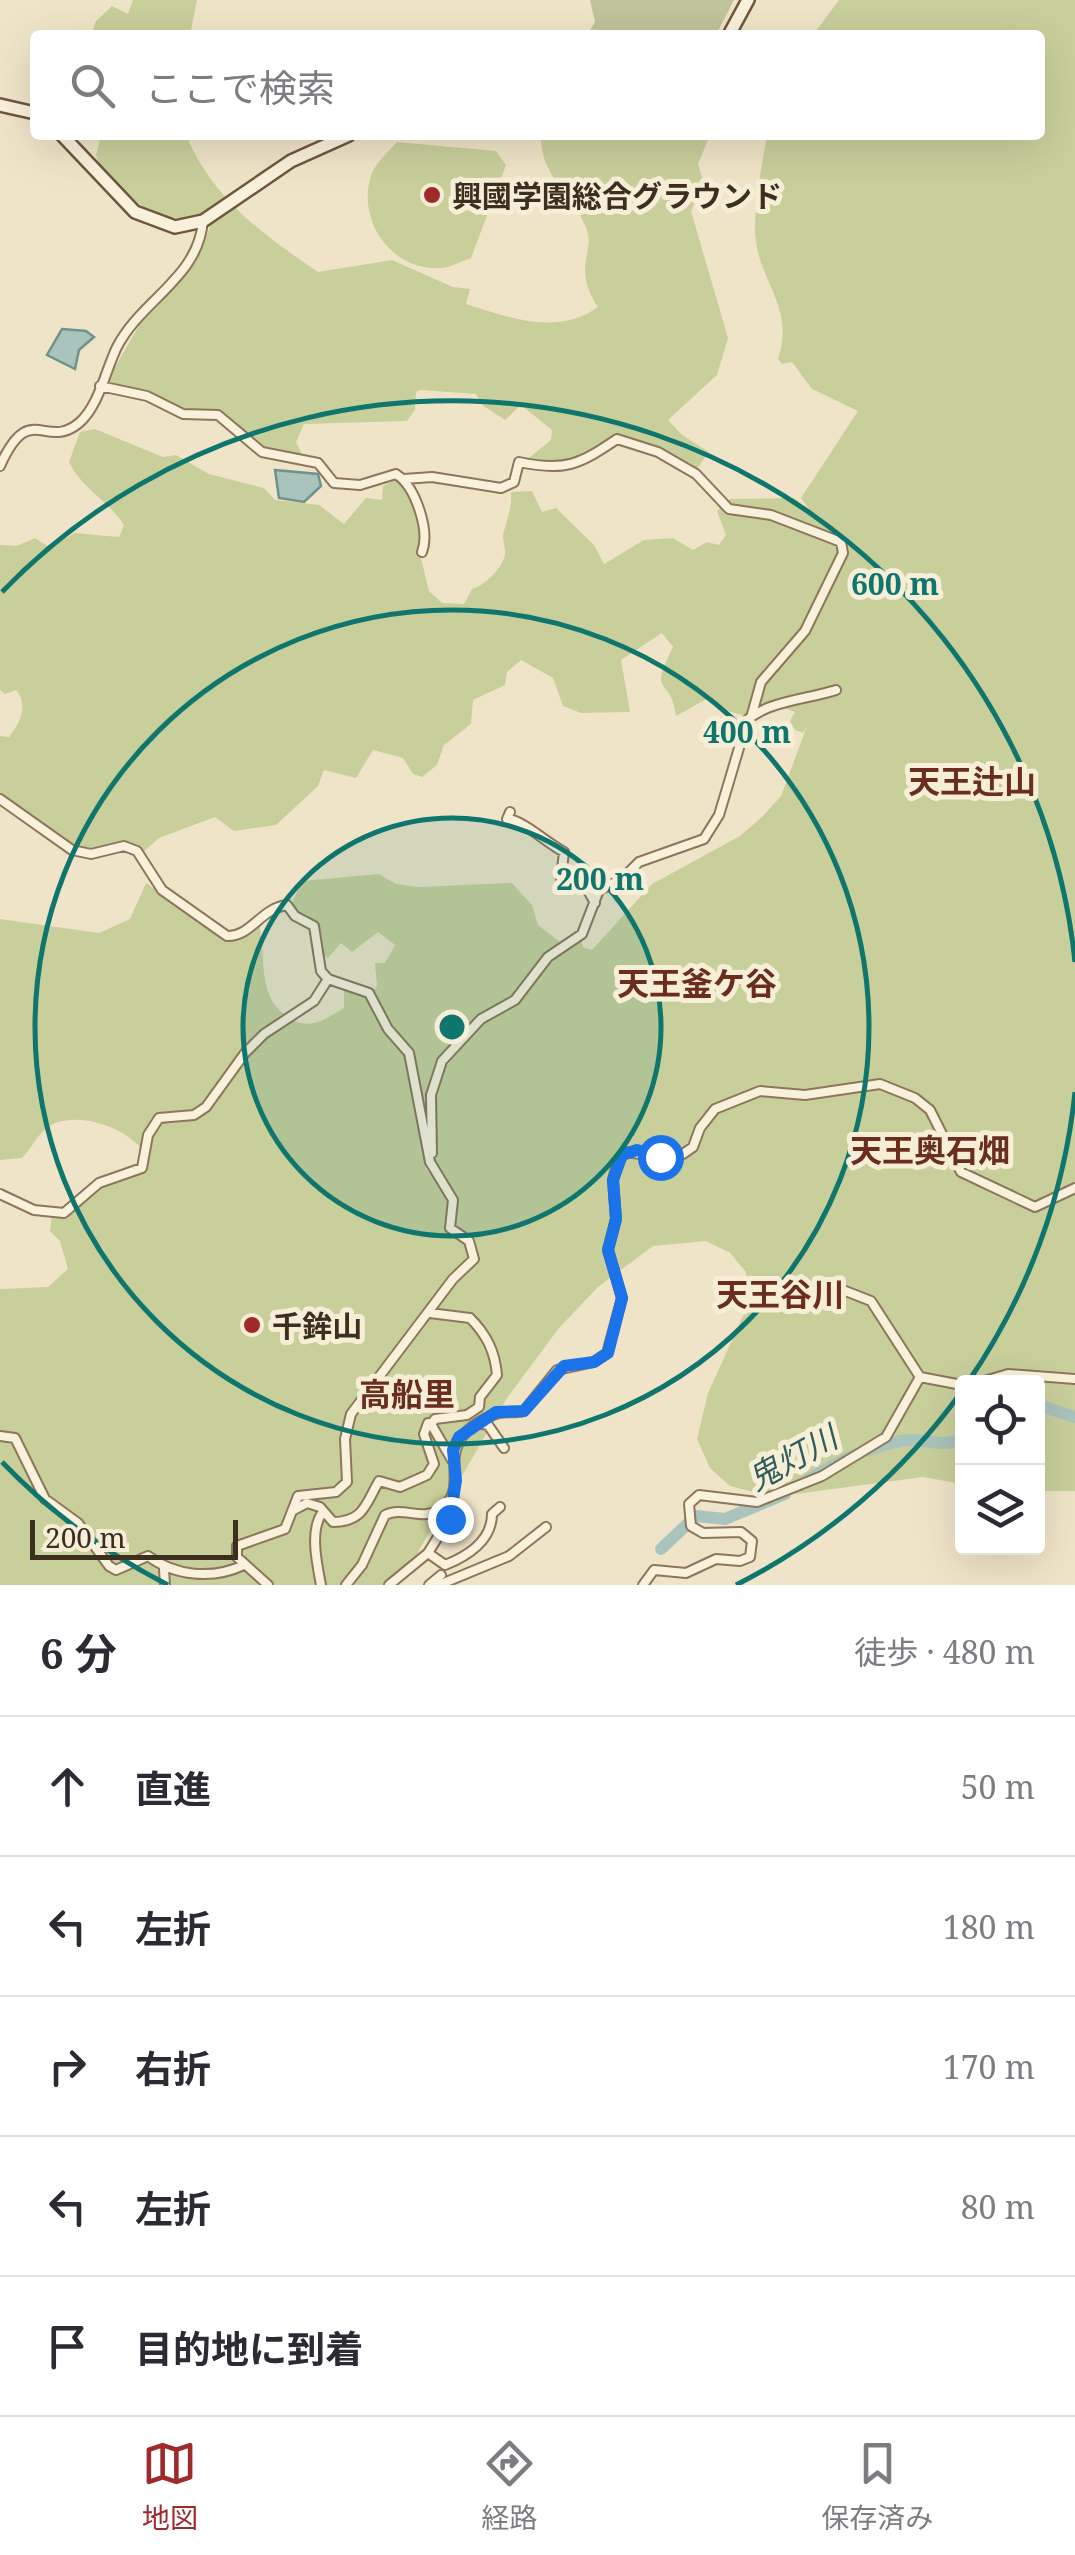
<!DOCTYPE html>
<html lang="ja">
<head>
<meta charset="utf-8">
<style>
	body { margin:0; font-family:"Noto Serif","Noto Sans JP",serif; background:#f7f7f7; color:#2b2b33 }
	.controls { position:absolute; right:30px; bottom:30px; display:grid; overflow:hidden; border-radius:10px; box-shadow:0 10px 40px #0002 }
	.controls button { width:90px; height:90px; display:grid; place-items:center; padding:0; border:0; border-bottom:2px solid #e1e1e2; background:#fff; color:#2b2b33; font:50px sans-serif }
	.scale { position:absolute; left:30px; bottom:25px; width:208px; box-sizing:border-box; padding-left:10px; border:5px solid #3d2e20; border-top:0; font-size:28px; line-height:35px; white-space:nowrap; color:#3d2e20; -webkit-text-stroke:8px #f7eed8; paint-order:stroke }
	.stop { position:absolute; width:30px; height:30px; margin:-22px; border:8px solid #1a73e8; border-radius:50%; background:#fff }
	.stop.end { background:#1a73e8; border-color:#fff; box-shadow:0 2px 10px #0008 }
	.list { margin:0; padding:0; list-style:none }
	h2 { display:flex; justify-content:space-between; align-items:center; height:130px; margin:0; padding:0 40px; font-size:42px }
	h2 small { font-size:32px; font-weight:400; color:#7c7c81 }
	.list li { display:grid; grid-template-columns:65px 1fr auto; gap:30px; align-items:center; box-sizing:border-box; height:140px; padding:0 40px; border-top:2px solid #e1e1e2 }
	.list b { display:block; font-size:38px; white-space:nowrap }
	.list em { font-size:32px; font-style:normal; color:#7c7c81 }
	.icon { flex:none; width:55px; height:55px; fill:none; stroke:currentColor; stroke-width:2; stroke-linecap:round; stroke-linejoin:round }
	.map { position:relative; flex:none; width:1075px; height:1585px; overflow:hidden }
	.search { position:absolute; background:#fff; box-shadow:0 10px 40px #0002; left:30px; right:30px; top:30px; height:110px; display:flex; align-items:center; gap:25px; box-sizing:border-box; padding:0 35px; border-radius:10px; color:#7c7c81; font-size:38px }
	.sheet { height:830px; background:#fff }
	nav { display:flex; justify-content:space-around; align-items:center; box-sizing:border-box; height:140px; border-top:2px solid #e1e1e2; background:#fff; font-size:28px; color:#7c7c81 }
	nav a { display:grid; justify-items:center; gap:5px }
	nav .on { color:#9e2a2b }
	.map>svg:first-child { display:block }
	.green { fill:#c9cf9b }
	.cemetery { fill:#bfc49a }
	.water { fill:#a9c4bc; stroke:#6f938a; stroke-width:2.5 }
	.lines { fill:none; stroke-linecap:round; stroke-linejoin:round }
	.river { stroke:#a9c4bc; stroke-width:12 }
	.street-casing { stroke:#8d765c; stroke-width:12 }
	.secondary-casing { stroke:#6f573f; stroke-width:16 }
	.street { stroke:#faf1dc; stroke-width:8 }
	.secondary { stroke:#faf1dc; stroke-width:11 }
	.route { stroke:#1a73e8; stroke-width:12 }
	.ring { fill:none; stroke:#0f766e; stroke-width:5 }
	.poi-dot { fill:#9e2a2b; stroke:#f7eed8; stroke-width:4 }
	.labels { text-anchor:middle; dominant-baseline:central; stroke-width:10; stroke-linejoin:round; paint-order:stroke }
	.poi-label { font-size:30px; font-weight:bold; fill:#3d2e20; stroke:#f7eed8; text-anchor:start }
	.neighbourhood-label { font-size:32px; font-weight:bold; fill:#6b2e1e; stroke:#f7eed8 }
	.water-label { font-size:32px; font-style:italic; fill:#2f5d5a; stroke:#f7eed8 }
	.centre { fill:#0f766e; stroke:#f7eed8; stroke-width:5 }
	.ring-label { font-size:30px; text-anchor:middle; font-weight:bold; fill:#0f766e; stroke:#f7eed8; stroke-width:10; stroke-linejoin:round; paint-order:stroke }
</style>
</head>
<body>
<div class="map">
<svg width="1075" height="1585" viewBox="0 0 1075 1585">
	<rect width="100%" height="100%" fill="#f0e4c8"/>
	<path class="green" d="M133 0H197L190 35H91L96 21 112 6 128 14Z
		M839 0H1075V1491H1038V1382H962V1484L923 1477 773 1497 730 1486 710 1468 697 1439 708 1393 748 1305 746 1272 730 1253 706 1241 653 1246 598 1287 559 1328 507 1398 399 1585H0V1289L48 1287 68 1269 60 1241 50 1231 52 1216 73 1211 101 1186 136 1175 141 1148C123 1128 82 1112 53 1124 37 1132 33 1148 22 1158L0 1160V919L99 933 130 919 146 883 227 941 242 939 259 924C267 956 256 993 285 1015 308 1032 322 1021 344 1008V990L331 983 370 998 384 1027 407 1055 426 1169 443 1189 433 1163 414 1058 372 992 377 986 375 963H385L395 945 378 932 352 952 341 943 328 958 322 955 315 922 290 907 302 881 379 874 396 884 418 887 512 883 532 905 538 925 560 942 581 938 583 947 592 950 652 884 740 836 763 816 781 796 807 726 803 733 795 730 790 721 795 712 771 703 745 716 721 709 710 697 676 716C671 674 647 699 673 647L662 633 621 660 630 712 581 713 563 706 553 678 521 660 507 672 505 685 473 700 471 724 444 745 437 765 422 777 413 774 403 758 373 750 356 778 324 770 318 786 276 825 234 831 215 817 159 838 143 852 116 844 84 852 0 796V736L9 737C20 723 29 706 16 690L5 694 0 690V545L17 546 35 538 49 547 75 533 119 537 124 525C108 500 82 489 69 462L80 432 95 429 163 457 176 455 209 474 264 488 275 500 319 505 344 524 366 498 382 500 383 486 400 478 424 529 420 554 429 591 442 603 464 604 472 589C485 585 501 570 505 555 506 547 501 540 504 531 508 516 512 508 511 492L532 491 542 512 556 508 594 545 604 564 644 540 673 538 693 550 707 542 719 545 726 535 717 511 730 499 794 498 809 509 801 498 858 411 812 389 792 362 782 364 778 359C796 305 756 281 755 230 755 199 762 165 767 135H1040V35H813Z
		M101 135H186C213 199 262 234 318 272L392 260 453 287 470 289 466 304C510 318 557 336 598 307 570 265 598 251 585 225 571 194 539 173 541 135H710L698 164 704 183 691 211 728 338 717 375 668 420 682 435 709 452 696 470 622 437C610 439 606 446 595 453 577 466 546 465 525 461L551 440 552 430 521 405 505 420 482 405 476 394 421 390 416 392 415 410 407 421 304 424 296 442 303 456 262 449 216 411 183 412 105 384 146 314 196 262 210 227 195 216C151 227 126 192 99 164L96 155Z
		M397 142 496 151 506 165 471 258C462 261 451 267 442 268 394 272 358 224 370 179 373 165 388 152 397 142Z"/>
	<path class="cemetery" d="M590 0H734L716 35H587L595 22Z"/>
	<path class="water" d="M62 329 86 331 94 337 79 350 75 369 47 355Z
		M275 470 318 474 321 486 304 502 279 498Z"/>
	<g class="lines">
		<path class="river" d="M1038 1405 1075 1417
			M806 1481C838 1462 864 1448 900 1441 921 1436 944 1450 962 1438
			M661 1549 696 1516 725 1519 785 1494"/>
		<g class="street-casing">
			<path id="street" d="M100 386 147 396 183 414 218 415 262 452 318 463 334 483 360 485 396 474C416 487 430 531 422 552
				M0 466C30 399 45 451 79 423 99 406 106 369 117 347 142 299 198 278 203 221
				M404 479 432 477 501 488 514 482 519 462C566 472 580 464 617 439L658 452 696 474 729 509 771 515 841 542 843 553 805 631 761 682 752 714
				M0 799 72 850 91 854 124 846 137 851 162 890 227 936C251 937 261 908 287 905L295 916 314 926 321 971 328 979 369 993 388 1029 409 1053 430 1162 453 1200 450 1228 469 1241 474 1259 453 1279 351 1414 345 1439 347 1482 336 1492 298 1496 285 1529 237 1546V1557L268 1585
				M510 812 507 819C525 821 545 842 564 852L561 878 585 885 595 903
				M432 1153 431 1095 442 1061 481 1019 515 1000 548 957 582 934 599 890 622 879 639 862 704 839 719 815 728 785 739 748 737 730C761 700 802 701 836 690
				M0 1194 34 1210 64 1213 99 1183 142 1168 148 1135 159 1118 194 1115 206 1107 245 1053 264 1034 314 1001 328 979
				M830 1285 871 1301 920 1377
				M430 1313 470 1318C487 1335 495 1352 497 1375L480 1397 479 1407 467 1415 435 1419 431 1424 452 1460
				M981 1382 1008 1374 1075 1379
				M478 1423 488 1425 504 1448
				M0 1436 15 1438 45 1499 78 1523 109 1566 116 1570 148 1556C175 1576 212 1580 244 1565
				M292 1511 307 1503 320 1507 333 1522C364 1522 366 1503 379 1481L400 1487 427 1475 434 1464 424 1434 428 1423
				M428 1553 445 1565C468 1556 492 1540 492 1514L500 1507
				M164 1569 165 1585
				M321 1585C317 1564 309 1529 323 1512
				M346 1585 362 1565 385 1515C403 1506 421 1521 439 1510 477 1486 424 1444 493 1415 503 1410 513 1414 524 1411L557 1370 594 1362 607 1353 622 1298 608 1250 616 1219 613 1180 618 1160 626 1152 668 1158 683 1154 693 1147 700 1128 715 1109 760 1091 805 1095 880 1084 915 1098 930 1110 961 1172 1035 1207 1075 1188
				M389 1585 428 1553 449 1519 450 1500
				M429 1585 441 1575
				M439 1585 509 1556 546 1527
				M643 1585 654 1570 686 1573 716 1559 740 1561 750 1557 752 1541 741 1532 703 1533 691 1526 689 1504 699 1495 757 1502 822 1476 886 1437 920 1377 962 1385"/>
		</g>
		<g class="secondary-casing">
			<path id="secondary" d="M729 35 748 0
				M0 105 35 113
				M62 135 135 212 175 227 203 221 291 161 349 135"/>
		</g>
		<use href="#street" class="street"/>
		<use href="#secondary" class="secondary"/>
	</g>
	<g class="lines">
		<path class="route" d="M450 1519 456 1480 453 1450 459 1437 496 1412 524 1411 564 1366 594 1362 608 1353 622 1298 608 1250 616 1219 613 1180 622 1155 637 1150 660 1157"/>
	</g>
	<circle cx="452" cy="1027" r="209" fill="#0f766e" fill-opacity=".12"/>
	<g class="ring">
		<circle cx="452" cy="1027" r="209"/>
		<circle cx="452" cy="1027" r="417"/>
		<path d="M1075 1092A626 626 0 0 1 968 1382M962 1391A626 626 0 0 1 736 1585M168 1585A626 626 0 0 1 2 1462M2 592A626 626 0 0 1 1075 962"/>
	</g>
	<g class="poi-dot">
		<circle cx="432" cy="195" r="10"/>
		<circle cx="252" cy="1325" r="10"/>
	</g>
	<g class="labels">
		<g class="poi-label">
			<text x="452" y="195">興國学園総合グラウンド</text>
			<text x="272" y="1325">千鉾山</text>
		</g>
		<g class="neighbourhood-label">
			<text x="972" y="780">天王辻山</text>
			<text x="697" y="982">天王釜ケ谷</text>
			<text x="930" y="1149">天王奥石畑</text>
			<text x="780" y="1293">天王谷川</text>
			<text x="407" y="1393">高船里</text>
		</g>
		<g class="water-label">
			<text transform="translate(792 1457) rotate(-29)">鬼灯川</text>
		</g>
	</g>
	<circle cx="452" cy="1027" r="15" class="centre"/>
	<g class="ring-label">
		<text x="895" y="595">600 m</text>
		<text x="747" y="743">400 m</text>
		<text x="600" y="890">200 m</text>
	</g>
</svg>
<div class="controls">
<button><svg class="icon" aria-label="locate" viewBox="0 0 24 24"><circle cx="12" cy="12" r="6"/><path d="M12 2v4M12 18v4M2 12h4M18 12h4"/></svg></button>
<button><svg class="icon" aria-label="layers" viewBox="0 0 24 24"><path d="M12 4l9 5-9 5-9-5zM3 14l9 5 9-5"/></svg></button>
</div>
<div class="scale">200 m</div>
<div class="stop" style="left:660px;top:1157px"></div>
<div class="stop end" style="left:450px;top:1519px"></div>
<div class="search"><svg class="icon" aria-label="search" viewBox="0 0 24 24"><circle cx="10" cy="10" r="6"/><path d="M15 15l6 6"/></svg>ここで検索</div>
</div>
<section class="sheet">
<h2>6 分<small>徒歩 · 480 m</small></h2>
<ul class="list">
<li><svg class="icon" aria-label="ahead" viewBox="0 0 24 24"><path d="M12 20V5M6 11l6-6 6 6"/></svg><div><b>直進</b></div><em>50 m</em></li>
<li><svg class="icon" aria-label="left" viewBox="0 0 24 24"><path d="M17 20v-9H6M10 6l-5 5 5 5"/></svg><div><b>左折</b></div><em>180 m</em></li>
<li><svg class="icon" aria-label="right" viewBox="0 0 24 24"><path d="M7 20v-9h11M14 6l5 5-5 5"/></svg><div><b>右折</b></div><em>170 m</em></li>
<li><svg class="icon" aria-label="left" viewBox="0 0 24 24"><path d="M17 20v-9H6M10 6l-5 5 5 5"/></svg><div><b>左折</b></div><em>80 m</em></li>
<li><svg class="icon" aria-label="arrive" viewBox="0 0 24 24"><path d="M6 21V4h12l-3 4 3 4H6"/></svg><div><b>目的地に到着</b></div></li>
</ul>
</section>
<nav>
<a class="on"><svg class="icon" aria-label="map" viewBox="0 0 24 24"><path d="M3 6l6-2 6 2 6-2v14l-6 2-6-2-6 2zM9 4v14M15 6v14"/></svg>地図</a>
<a><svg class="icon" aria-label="directions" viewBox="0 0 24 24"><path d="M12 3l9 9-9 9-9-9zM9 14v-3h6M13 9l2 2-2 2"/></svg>経路</a>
<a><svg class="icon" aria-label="saved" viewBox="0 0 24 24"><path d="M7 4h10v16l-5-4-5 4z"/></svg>保存済み</a>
</nav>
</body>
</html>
